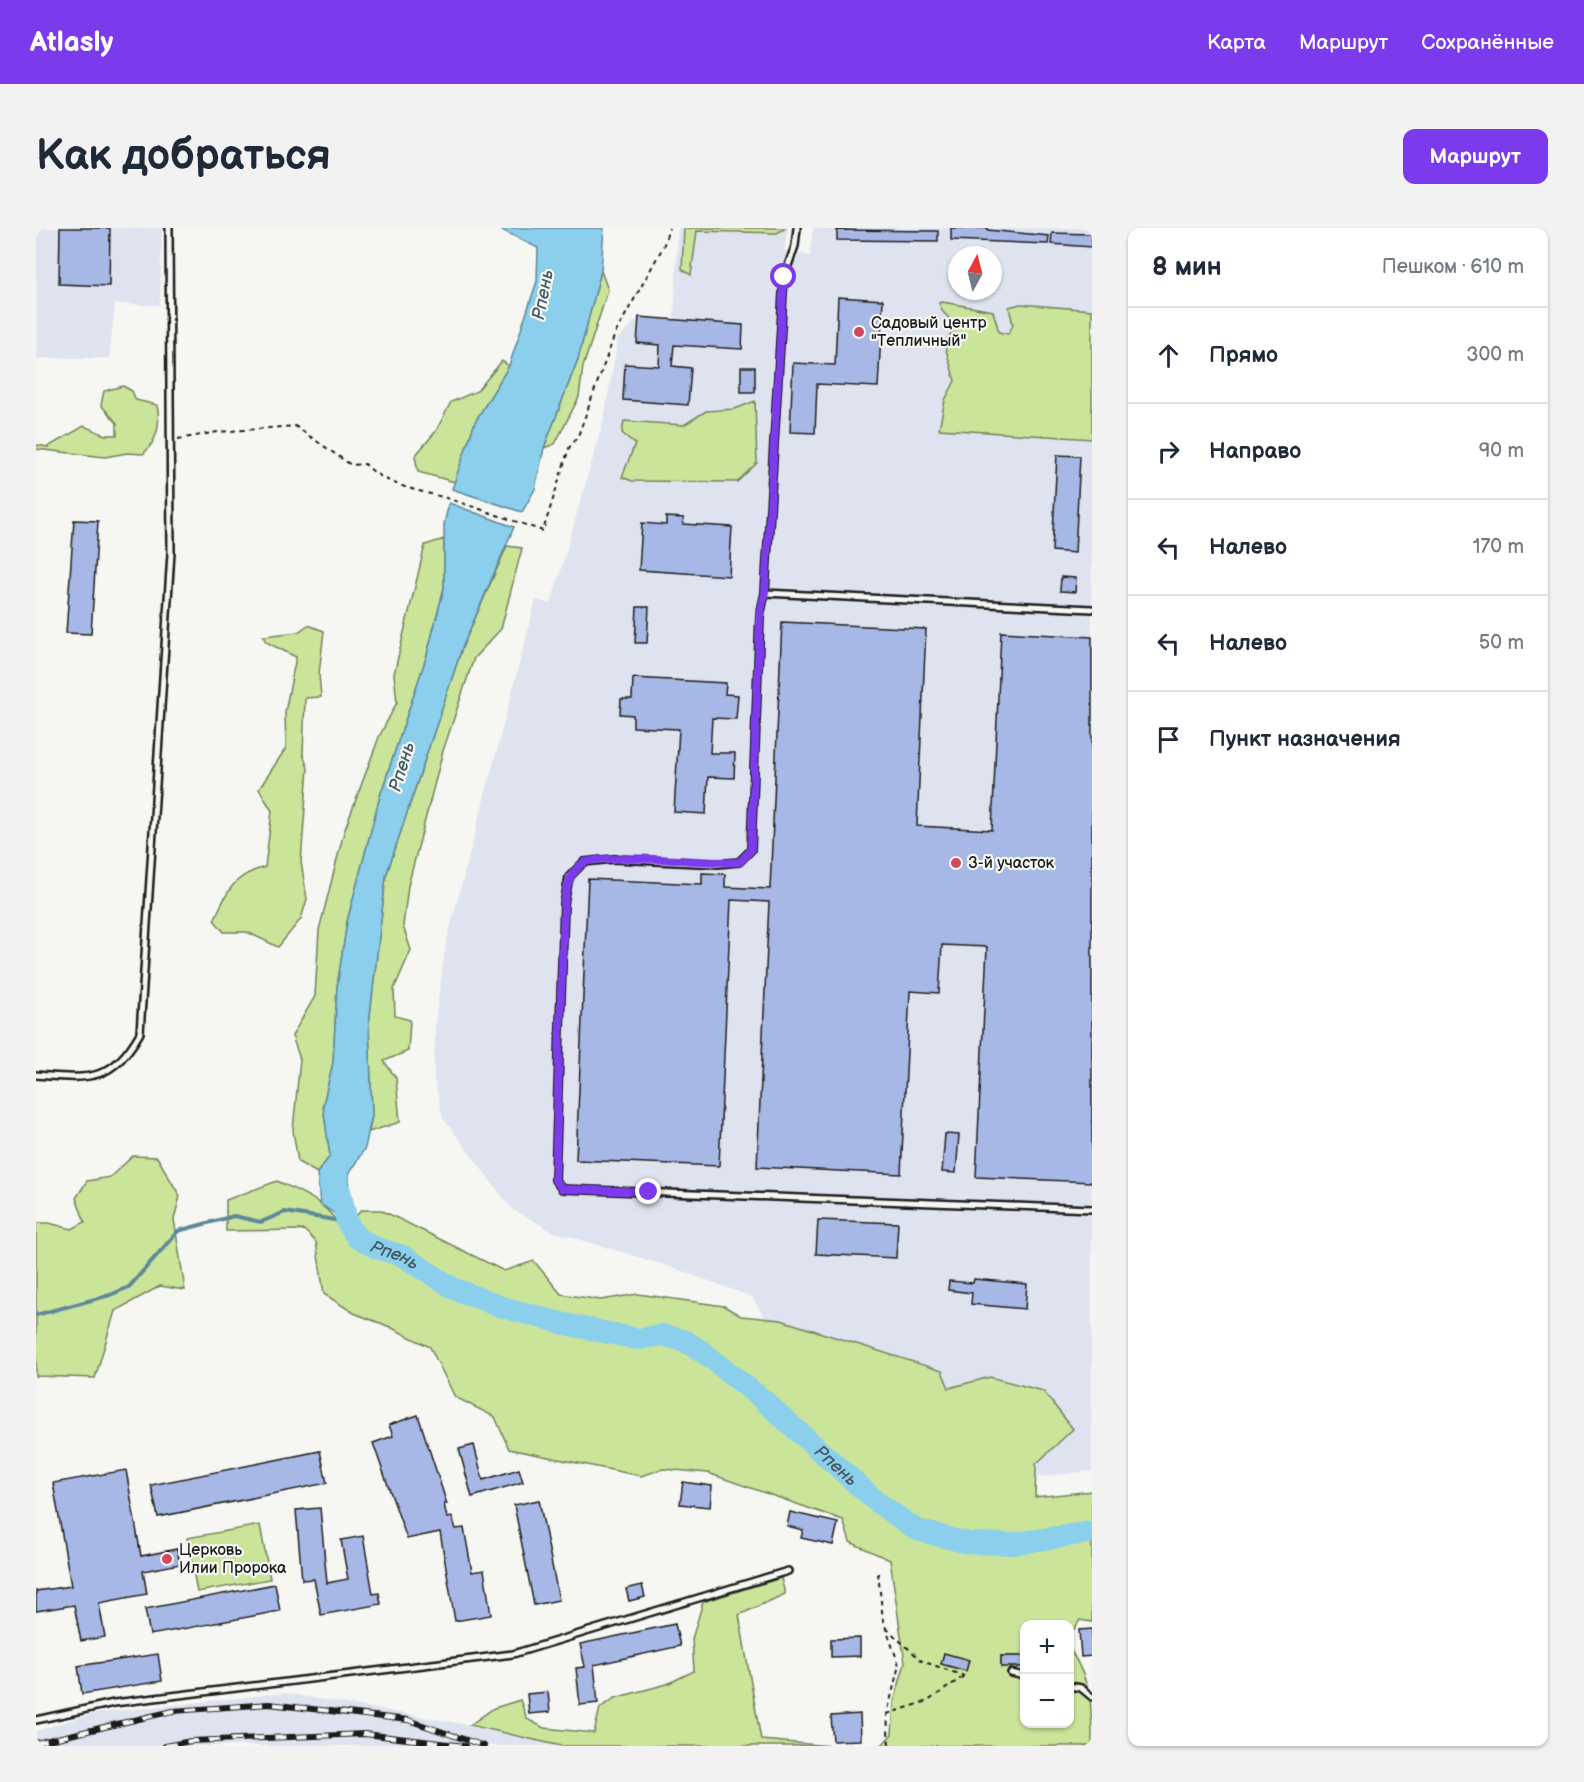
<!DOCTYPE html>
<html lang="ru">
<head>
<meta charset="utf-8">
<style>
	body { margin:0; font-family:"Balsamiq Sans",sans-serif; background:#f2f2f3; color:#1f2937 }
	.controls { position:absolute; right:18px; bottom:18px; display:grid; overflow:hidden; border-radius:12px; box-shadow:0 2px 4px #0004 }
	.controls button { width:54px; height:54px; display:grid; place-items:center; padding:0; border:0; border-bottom:2px solid #e0e1e3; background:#fff; color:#1f2937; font:30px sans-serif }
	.compass { position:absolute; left:912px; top:18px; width:54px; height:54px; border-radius:50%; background:#fff; box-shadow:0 2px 4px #0004; rotate:7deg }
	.stop { position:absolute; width:18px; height:18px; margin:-14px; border:4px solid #7c3aed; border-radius:50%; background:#fff }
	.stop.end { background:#7c3aed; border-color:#fff; box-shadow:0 2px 6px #0008 }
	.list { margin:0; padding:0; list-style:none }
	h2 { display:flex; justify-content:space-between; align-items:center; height:78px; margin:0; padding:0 24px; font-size:26px }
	h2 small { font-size:20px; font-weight:400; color:#747a83 }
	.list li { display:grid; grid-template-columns:39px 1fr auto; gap:18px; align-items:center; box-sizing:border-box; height:96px; padding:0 24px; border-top:2px solid #e0e1e3 }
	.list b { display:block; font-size:22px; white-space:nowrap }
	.list em { font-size:20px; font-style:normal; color:#747a83 }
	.icon { flex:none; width:33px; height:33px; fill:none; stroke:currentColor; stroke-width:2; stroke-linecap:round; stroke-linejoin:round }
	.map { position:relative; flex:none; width:1056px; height:1518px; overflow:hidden; border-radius:12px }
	header { display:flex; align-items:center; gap:36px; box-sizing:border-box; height:84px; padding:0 30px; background:#7c3aed; color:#fff }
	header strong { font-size:28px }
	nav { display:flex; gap:33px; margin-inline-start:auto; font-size:21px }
	.intro { display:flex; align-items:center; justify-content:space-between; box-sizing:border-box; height:144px; padding:0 36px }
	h1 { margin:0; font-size:42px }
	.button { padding:15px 27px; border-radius:12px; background:#7c3aed; color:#fff; font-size:21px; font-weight:700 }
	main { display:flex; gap:36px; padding:0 36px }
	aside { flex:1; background:#fff; border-radius:12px; box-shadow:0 2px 4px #0004 }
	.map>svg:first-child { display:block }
	.built { fill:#dee3ef; fill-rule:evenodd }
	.green { fill:#cae49a; stroke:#73805b; stroke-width:1.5 }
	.water { fill:#8bcfec; stroke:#5f8799; stroke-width:1.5 }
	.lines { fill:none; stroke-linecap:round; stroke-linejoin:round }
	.stream { stroke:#5f8799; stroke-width:4 }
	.river { stroke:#8bcfec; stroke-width:22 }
	.building { fill:#a7b8e7; stroke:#1c1c1c; stroke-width:1.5 }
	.lane-casing { stroke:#1c1c1c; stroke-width:10 }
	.path { stroke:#1c1c1c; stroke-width:2; stroke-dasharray:4.5 4.5; stroke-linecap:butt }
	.lane { stroke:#f6f6f2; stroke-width:5 }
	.rail-casing { stroke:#1c1c1c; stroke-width:6 }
	.rail { stroke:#f6f6f2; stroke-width:4; stroke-dasharray:11; stroke-linecap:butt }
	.route { stroke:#7c3aed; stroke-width:8 }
	.poi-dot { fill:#d1495b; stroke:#f6f6f2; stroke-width:2 }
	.labels { text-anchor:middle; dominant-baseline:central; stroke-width:4.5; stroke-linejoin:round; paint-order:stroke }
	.poi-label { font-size:16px; fill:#1c1c1c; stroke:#f6f6f2; text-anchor:start }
	.water-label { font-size:18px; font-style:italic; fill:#435b65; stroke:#f6f6f2 }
</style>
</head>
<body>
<header>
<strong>Atlasly</strong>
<nav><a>Карта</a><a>Маршрут</a><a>Сохранённые</a></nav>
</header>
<div class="intro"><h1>Как добраться</h1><a class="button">Маршрут</a></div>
<main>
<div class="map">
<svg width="1056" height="1518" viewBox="0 0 1056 1518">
	<rect width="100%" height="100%" fill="#f6f6f2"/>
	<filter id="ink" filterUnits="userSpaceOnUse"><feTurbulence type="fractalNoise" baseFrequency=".0167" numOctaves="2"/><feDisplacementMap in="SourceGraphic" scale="12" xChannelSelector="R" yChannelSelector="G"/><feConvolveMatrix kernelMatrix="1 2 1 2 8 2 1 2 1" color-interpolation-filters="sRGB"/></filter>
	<g filter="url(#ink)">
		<path class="built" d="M0 0H126L124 77 79 76 73 130H0Z
			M642 0H752L748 23 774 28 777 0H1056V1243L983 1251 763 1144 716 1069 635 1039 516 1003 476 981 407 890 398 852 399 795 410 716 500 372 515 376 568 191 582 111 603 89 638 92ZM921 27H957V63H921Z
			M248 1465 434 1497 525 1518H0V1503L54 1486Z"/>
		<path class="green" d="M648 0H750L741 5 661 3 655 47 646 41Z
			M565 43 572 62 547 139 543 169 519 216 508 220 542 131Z
			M906 74 957 83 963 104 972 106 977 97 973 79 984 76 1056 82V211L903 201 909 172 919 153 908 115 921 98 907 84 903 75Z
			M466 133 473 138 439 194 419 254 382 244 379 228 400 203 415 174 441 163Z
			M87 158 96 163 100 172 121 177C125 196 121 213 107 226L91 225 69 229 0 221V217L12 219 48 198 69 207H81V195L65 177 68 163Z
			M719 173 721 235 701 254 596 253 586 249 599 216 586 205 588 193 648 197 670 183 699 181Z
			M408 311V360L391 427 344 568 311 694 301 759 297 835 287 877 294 928 281 945 262 934 257 902 264 831 256 808 279 768 283 702 308 604 343 509 361 474 358 446 389 317Z
			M471 318 486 320 465 401 438 430 407 523 372 658 367 698 375 722 358 761 359 788 374 792 372 823 348 833 360 850 364 894 333 904 336 887 333 796 350 648 426 420Z
			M272 397 288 403 283 446 285 469 269 470 267 526 272 540 265 634 271 671 265 691 242 719 211 704H188L178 692C192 663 196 648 229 639L236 583 223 561 250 520 249 484 260 429 230 414 227 408 262 404Z
			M97 928 121 929 144 968 138 991 149 1062 124 1058 79 1083 59 1150 0 1148V995H13L36 1001 49 994 40 970 51 953 74 949Z
			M241 953C273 968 289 973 308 1004L325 982H345L468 1043 498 1033 525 1066 565 1072 602 1066 688 1078 705 1088 745 1092 906 1143 913 1160 954 1149 1007 1163 1037 1201 1000 1236 999 1269 1056 1263V1394L1044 1392 1034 1407V1396H988V1428H965V1438L988 1439V1496H1034V1421C1056 1457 1056 1476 1056 1518H845L856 1506 858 1474 869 1435 854 1332 814 1314 807 1292 672 1245 627 1241 605 1248 473 1221 459 1189 419 1169 394 1119 354 1099 318 1085 288 1066 280 1014 268 1002 190 1003V972Z
			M224 1297 234 1351 161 1364 151 1310Z
			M745 1350 749 1366 703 1387 725 1512 795 1518H525L434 1497 458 1480 484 1472 491 1491 508 1500 558 1505 564 1480 579 1470 631 1456 658 1443 656 1411 667 1374Z"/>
		<path class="water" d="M462 0H568L565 43 542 131 508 220 499 261 486 284 416 261 439 194 473 138 501 53 502 20Z
			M413 275 478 299 426 420 350 648 333 796 336 887 329 920 313 945 311 994 284 976 281 945 294 928 287 877 297 835 301 759 311 694 344 568 391 427 408 360V296Z"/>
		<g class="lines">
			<path class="stream" d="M0 1087 74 1067 93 1059 142 1003 198 988 225 994 249 984 311 994"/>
			<path class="river" id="s1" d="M304 963 311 994 321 1010 341 1020 367 1028 417 1060 463 1078 529 1096 602 1111 626 1107 649 1113 667 1124 726 1171 842 1275 881 1302 932 1315 975 1316 1056 1304"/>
		</g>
		<path class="building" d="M24 0H74L73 58 23 56Z
			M915 0H952V2L1013 8 1012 16 915 12Z
			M801 2 902 3V13L801 12Z
			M1016 5 1056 6V19L1015 16Z
			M802 69 847 72 842 159 781 156 779 205 754 204 757 135 799 137Z
			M603 89 707 97 706 121 638 117 636 138 655 140 652 177 587 172 589 136 623 138 624 117 601 115Z
			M705 139H719V164H705Z
			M1021 227 1044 228 1039 325 1016 323Z
			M630 289 648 290 647 296 696 299 693 348 603 342 606 295 630 297Z
			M38 292 62 293 55 406 30 405Z
			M1025 349 1040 350 1039 364 1024 363Z
			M601 379H613L611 415H599Z
			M746 394 890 401 881 598 956 602 965 404 1056 409V954L940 949 951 719 906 717 903 765 874 763 865 946 721 939 733 674 695 672 683 938 540 932 552 651 666 656V645L689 646V659L734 661Z
			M597 450 690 455 689 466 702 467 700 491 676 490 674 525H699L698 550 672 549 670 586 638 584 643 501 597 499V487L584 486 585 471H596Z
			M909 906 923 907 920 945 906 944Z
			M782 992 862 995 860 1030 780 1026Z
			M938 1051 991 1056 989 1081 935 1076 936 1065 912 1062 913 1053 937 1055Z
			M382 1187 411 1276H408L411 1290 416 1289 420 1301 428 1300 436 1344 448 1342 455 1387 419 1393 404 1304 371 1311 337 1215 357 1208 353 1197Z
			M438 1217 447 1252 483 1241 487 1254 436 1269 423 1221Z
			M284 1223 291 1255 122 1289 115 1257Z
			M90 1242 105 1328 141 1321 144 1336 107 1343 111 1366 63 1375 69 1409 45 1413 38 1377 0 1383V1363L35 1358 17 1255Z
			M647 1254 676 1258 674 1279 644 1276Z
			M503 1272 523 1372 498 1377 478 1277Z
			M284 1280 291 1355 312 1351 305 1312 327 1308 337 1366 343 1365 345 1376 285 1387 278 1351 266 1352 260 1282Z
			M754 1284 802 1295 797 1317 765 1310 767 1302 751 1298Z
			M239 1356 244 1383 114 1407 109 1381Z
			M606 1357 609 1369 593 1373 590 1361Z
			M639 1396 644 1418 558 1437 562 1475 544 1477 540 1440 549 1439 544 1416Z
			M1056 1401V1428L1045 1429 1043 1402Z
			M824 1410V1428L795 1429V1411Z
			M908 1425 933 1432 930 1443 905 1436Z
			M122 1426 126 1453 46 1466 42 1438Z
			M965 1428H988V1439H965Z
			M512 1464 514 1484 493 1486 491 1466Z
			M824 1486 825 1512 797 1513 795 1488Z"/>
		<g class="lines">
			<g class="lane-casing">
				<path id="lane" d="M761 0 759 18 748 49 729 365 724 388 715 622 703 634 682 636 578 631 548 634 533 649 528 676 519 952 526 961 1056 981
					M729 365 1056 381
					M0 847C53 851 75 855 104 805L135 325 133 0
					M975 1445 988 1448
					M1034 1458 1045 1460 1056 1469
					M0 1492 78 1475 477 1426 752 1343"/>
			</g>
			<path class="path" d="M142 211 182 204 259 198 315 237 329 236C350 258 382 262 410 270 442 280 475 292 507 303L533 220 542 208 579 106 627 19 633 0
				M842 1345 847 1392 863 1437 851 1486 853 1518
				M850 1400 886 1433 928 1448
				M851 1486 892 1473 928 1448"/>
			<use href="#lane" class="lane"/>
			<g class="rail-casing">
				<path id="rail" d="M0 1515 137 1483 233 1476 372 1492 448 1518
					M129 1518 155 1513 329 1506 429 1518"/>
			</g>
			<use href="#rail" class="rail"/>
		</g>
	</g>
	<g class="lines" filter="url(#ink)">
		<path class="route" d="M613 964 526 961 519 952 528 676C531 659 532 647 546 636 561 624 676 636 704 634L715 622 724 388 729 364 748 49"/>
	</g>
	<g class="poi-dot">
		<circle cx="823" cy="104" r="6"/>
		<circle cx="920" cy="635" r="6"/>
		<circle cx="131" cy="1331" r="6"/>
	</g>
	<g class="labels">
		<g class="poi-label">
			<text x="835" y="95">Садовый центр<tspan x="835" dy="18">"Тепличный"</tspan></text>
			<text x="932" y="635">3-й участок</text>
			<text x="143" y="1322">Церковь<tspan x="143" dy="18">Илии Пророка</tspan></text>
		</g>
		<g class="water-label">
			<text transform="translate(507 67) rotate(-79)">Рпень</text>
			<text transform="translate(366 539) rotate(-73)">Рпень</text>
			<text stroke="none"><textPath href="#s1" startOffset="92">Рпень</textPath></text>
			<text stroke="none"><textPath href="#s1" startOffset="596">Рпень</textPath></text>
		</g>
	</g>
</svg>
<div class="controls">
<button>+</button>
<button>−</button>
</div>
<svg class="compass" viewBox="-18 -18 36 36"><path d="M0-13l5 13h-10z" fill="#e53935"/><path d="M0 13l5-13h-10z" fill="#747a83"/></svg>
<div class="stop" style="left:748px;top:49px"></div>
<div class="stop end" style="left:613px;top:964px"></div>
</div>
<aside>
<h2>8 мин<small>Пешком · 610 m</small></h2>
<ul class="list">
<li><svg class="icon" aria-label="ahead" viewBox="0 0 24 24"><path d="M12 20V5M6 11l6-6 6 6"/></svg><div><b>Прямо</b></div><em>300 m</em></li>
<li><svg class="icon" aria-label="right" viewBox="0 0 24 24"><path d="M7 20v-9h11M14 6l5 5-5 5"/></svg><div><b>Направо</b></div><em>90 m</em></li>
<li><svg class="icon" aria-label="left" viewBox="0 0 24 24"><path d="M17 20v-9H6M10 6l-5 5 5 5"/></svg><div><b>Налево</b></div><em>170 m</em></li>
<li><svg class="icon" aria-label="left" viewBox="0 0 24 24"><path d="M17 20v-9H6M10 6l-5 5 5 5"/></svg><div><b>Налево</b></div><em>50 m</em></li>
<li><svg class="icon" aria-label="arrive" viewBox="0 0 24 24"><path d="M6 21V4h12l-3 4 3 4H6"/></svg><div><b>Пункт назначения</b></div></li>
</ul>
</aside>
</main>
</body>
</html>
